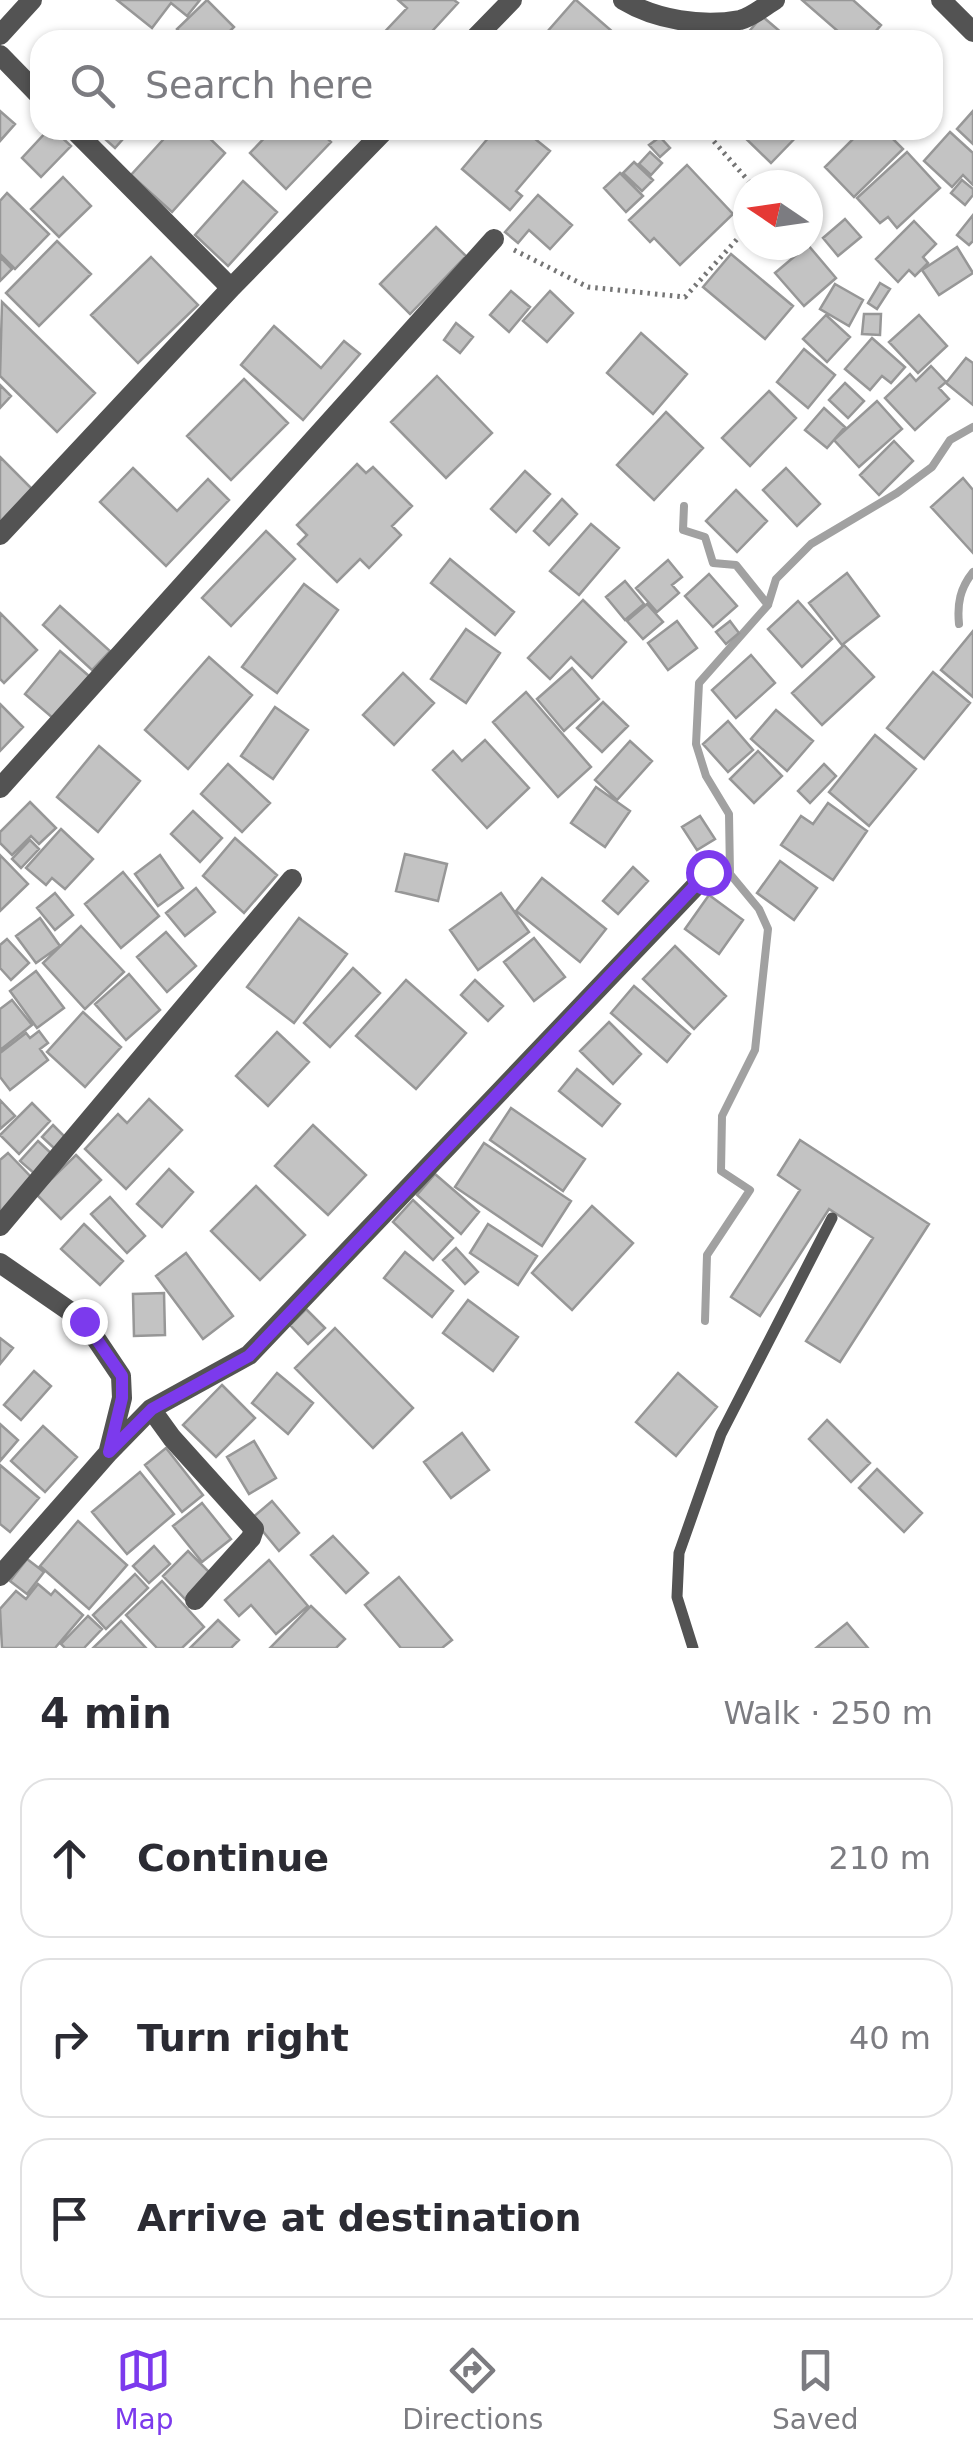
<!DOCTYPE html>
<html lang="en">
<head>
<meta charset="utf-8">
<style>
	body { margin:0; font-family:"DejaVu Sans",sans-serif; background:#f7f7f7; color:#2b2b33 }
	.compass { position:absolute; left:733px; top:170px; width:90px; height:90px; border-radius:50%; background:#fff; box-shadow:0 2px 8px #0004; rotate:283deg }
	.stop { position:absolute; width:30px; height:30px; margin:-22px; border:8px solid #7c3aed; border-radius:50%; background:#fff }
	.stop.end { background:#7c3aed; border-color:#fff; box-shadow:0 2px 10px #0008 }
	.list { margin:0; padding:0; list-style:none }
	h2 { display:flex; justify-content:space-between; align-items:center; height:130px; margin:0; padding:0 40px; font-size:42px }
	h2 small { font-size:32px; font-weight:400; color:#7c7c81 }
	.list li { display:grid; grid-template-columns:65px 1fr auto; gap:30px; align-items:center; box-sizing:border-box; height:160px; margin:0 20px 20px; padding:0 20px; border:2px solid #e1e1e2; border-radius:30px }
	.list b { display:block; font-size:38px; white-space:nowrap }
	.list em { font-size:32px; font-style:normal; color:#7c7c81 }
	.icon { flex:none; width:55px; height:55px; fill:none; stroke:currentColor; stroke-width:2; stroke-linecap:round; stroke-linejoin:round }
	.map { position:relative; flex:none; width:973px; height:1648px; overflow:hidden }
	.search { position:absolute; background:#fff; box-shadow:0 2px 8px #0004; left:30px; right:30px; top:30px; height:110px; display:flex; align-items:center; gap:25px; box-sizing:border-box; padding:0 35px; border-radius:30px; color:#7c7c81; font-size:38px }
	.sheet { height:670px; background:#fff }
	nav { display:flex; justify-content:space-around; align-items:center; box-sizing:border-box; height:140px; border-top:2px solid #e1e1e2; background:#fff; font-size:28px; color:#7c7c81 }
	nav a { display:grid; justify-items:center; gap:5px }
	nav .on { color:#7c3aed }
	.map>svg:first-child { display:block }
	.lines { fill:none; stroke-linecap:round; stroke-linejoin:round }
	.stream { stroke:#a1a1a1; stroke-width:8 }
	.building { fill:#c3c3c3; stroke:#979797; stroke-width:2.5 }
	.path { stroke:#757575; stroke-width:5; stroke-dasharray:2.5 5; stroke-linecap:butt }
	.service { stroke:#535353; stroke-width:11 }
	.minor { stroke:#535353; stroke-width:20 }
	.route { stroke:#7c3aed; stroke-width:12 }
</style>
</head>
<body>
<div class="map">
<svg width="973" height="1648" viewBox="0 0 973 1648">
	<rect width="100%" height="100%" fill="#fff"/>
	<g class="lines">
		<path class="stream" d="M684 506 683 530 705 537 713 563 736 565 768 605
			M959 624C957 604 960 588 973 572
			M705 1321 707 1255 750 1190 721 1171 722 1116 755 1050 768 929 759 909 730 874 729 814 706 776 696 744 699 683 768 605 776 579 811 544 897 493 932 467 950 440 973 427"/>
	</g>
	<path class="building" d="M117 0H200L187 16 171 3 152 28Z
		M207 0 234 27 221 40H187L177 29Z
		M398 0H454L458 3 424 40H377L407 8Z
		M575 0H576L622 40H540Z
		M802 0H853L881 25 868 40H848Z
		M762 16 790 40H742Z
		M0 111 15 124 0 141Z
		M973 111V144L957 129Z
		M48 130H54L71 146 41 177 22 158Z
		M95 130H131L115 148Z
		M172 130H201L225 153 172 212 131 175Z
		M272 130H319L331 142 286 189 250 153Z
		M495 130H524L550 151 516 191 522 196 510 210 462 169Z
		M737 130H797L800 133 771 163Z
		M862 130H884L903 149 854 197 825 167Z
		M950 132 973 153V185L963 175 952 187 924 161Z
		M660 137 670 148 660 157 649 145Z
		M650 152 662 163 651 175 639 164Z
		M907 152 940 188 897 228 888 217 880 223 857 198Z
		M634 162 653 180 642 191 623 173Z
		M687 165 733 214 680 265 654 238 650 242 629 220Z
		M620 173 643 196 626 212 604 188Z
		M63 177 91 206 59 237 31 209Z
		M962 180 973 189V195L965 205 951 193Z
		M243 181 277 212 228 266 195 235Z
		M7 193 49 234 15 269 0 254V201Z
		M538 195 572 225 550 249 529 230 518 243 505 232Z
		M973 215V241L969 245 957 235Z
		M845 219 861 237 838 256 823 238Z
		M914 221 936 244 923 257 928 263 915 276 909 270 898 282 876 259Z
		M436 227 466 256 410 314 380 284Z
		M57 241 91 274 39 326 6 293Z
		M808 245 836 278 804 306 775 273Z
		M957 247 973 273 939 295 922 270Z
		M731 254 793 306 765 339 703 287Z
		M0 257 12 269 0 281Z
		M151 257 198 305 138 363 91 315Z
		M880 283 890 289 877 309 868 303Z
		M835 284 863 300 849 326 820 309Z
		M511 291 530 307 509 332 490 315Z
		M550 291 573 313 547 342 523 321Z
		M2 302 95 393 57 432 0 376Z
		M864 314H881L880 335 862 334Z
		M826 315 850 337 827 362 803 339Z
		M919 315 947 346 918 373 889 342Z
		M456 323 473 337 460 353 444 340Z
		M274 326 321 368 344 341 360 354 303 420 241 365Z
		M641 333 687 374 653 414 607 373Z
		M872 338 905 367 891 383 882 376 870 390 845 369Z
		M804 349 835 375 808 408 777 382Z
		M966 358 973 363V405L946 383Z
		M931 366 946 382 939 388 949 399 915 430 885 398 910 374 916 381Z
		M437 376 492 433 446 478 391 422Z
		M244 379 288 423 231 480 187 436Z
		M845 383 864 401 848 418 829 400Z
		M0 385 11 396 0 408Z
		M769 391 796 418 750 466 722 438Z
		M877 401 902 429 859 467 834 440Z
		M824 408 845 427 827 448 805 430Z
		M666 412 703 448 654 500 617 465Z
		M894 441 913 461 879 495 860 475Z
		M0 457 37 494 0 528Z
		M357 464 366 473 373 467 412 506 392 526 401 535 369 568 360 559 337 582 298 544 307 535 297 525Z
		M133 468 177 511 208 479 229 500 166 566 100 502Z
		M786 468 820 504 797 526 763 490Z
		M525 471 550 494 516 532 491 509Z
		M963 478 973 490V553L931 507Z
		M736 490 767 521 737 552 706 521Z
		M562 499 577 514 549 545 534 531Z
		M591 524 619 548 579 595 550 571Z
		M266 531 295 559 231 626 202 598Z
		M450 559 514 612 495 635 431 583Z
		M668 560 682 577 672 585 679 593 657 612 636 588Z
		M847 573 879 616 842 645 809 603Z
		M709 574 737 606 713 627 685 596Z
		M625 581 644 604 625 620 606 597Z
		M304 584 338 610 277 693 242 667Z
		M583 600 626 642 592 678 571 657 550 679 528 658Z
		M798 601 832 639 802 667 768 629Z
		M647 604 663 622 643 639 627 621Z
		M60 606 110 651 92 670 43 625Z
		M0 613 37 650 4 683 0 679Z
		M677 621 697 648 668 670 648 643Z
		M730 621 739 633 726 644 716 632Z
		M466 629 500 653 466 703 431 679Z
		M973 631V697L941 670Z
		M844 645 874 677 822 725 792 693Z
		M60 651 89 676 54 719 25 694Z
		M751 655 775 683 736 718 712 690Z
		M209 657 252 695 188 769 145 730Z
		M572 668 599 699 564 731 537 699Z
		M933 672 970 703 924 759 887 728Z
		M403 673 434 703 394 745 363 715Z
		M526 692 591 767 558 797 493 722Z
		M603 702 628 726 602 752 577 728Z
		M0 704 23 727 0 751Z
		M275 707 308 730 273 779 241 756Z
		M776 710 813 741 787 771 751 739Z
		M728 721 753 750 728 772 703 744Z
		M875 735 916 769 869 826 829 792Z
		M485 740 529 788 487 828 433 770 453 751 462 761Z
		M630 741 652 761 617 800 595 780Z
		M99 746 140 781 98 832 57 797Z
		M758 751 782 776 754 803 730 779Z
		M228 764 270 803 242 832 201 794Z
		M824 764 836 776 810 803 798 791Z
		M596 787 630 811 605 847 571 823Z
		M30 802 56 828 39 844 31 836 12 855 0 843V832Z
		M828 803 867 831 833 880 781 845 801 816 813 824Z
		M193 811 222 838 200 862 171 834Z
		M700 816 715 839 697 850 682 827Z
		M61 829 93 859 65 889 52 878 46 885 26 868Z
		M235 838 277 875 244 913 203 876Z
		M30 840 39 849 21 868 12 859Z
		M405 854 447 864 438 901 396 891Z
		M0 855 28 884 0 911Z
		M160 855 183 888 158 906 135 874Z
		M780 861 817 888 794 920 757 893Z
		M633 867 648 881 618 914 603 901Z
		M123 872 159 916 121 948 85 904Z
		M542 878 606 929 580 962 516 911Z
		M196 888 215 912 185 936 166 913Z
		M55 893 73 915 55 930 37 908Z
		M501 893 529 932 478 970 450 930Z
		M709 895 743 920 719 954 685 929Z
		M40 918 60 946 36 963 16 936Z
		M299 918 347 954 294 1023 247 987Z
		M81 926 124 972 85 1009 43 963Z
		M166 932 196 966 167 992 137 957Z
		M534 938 565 977 534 1001 504 962Z
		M7 939 29 963 11 980 0 968V945Z
		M675 946 726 996 694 1029 643 979Z
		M353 968 380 993 330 1047 304 1023Z
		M36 971 64 1008 37 1028 10 991Z
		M129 974 160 1010 126 1040 95 1004Z
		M406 980 466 1033 416 1089 356 1036Z
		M475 980 503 1006 488 1021 461 995Z
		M634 986 690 1034 667 1062 611 1013Z
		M12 1000 32 1025 0 1050V1009Z
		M83 1012 121 1047 85 1087 47 1052Z
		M609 1022 641 1054 613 1084 580 1051Z
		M39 1031 48 1043 40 1049 48 1060 10 1090 0 1077V1053L26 1033 30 1038Z
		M277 1032 309 1062 268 1106 236 1076Z
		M577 1069 620 1104 602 1126 559 1091Z
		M149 1099 182 1130 126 1189 85 1149 118 1114 127 1123Z
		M0 1100 15 1116 0 1129Z
		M32 1103 50 1121 19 1154 0 1135Z
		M511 1108 585 1159 563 1191 490 1140Z
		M53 1125 66 1138 55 1149 42 1137Z
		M313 1125 366 1175 328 1215 275 1166Z
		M800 1140 929 1224 840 1362 806 1341 873 1238 829 1209 760 1316 731 1297 800 1190 778 1175Z
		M38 1141 52 1154 35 1174 20 1161Z
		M484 1143 571 1201 542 1246 455 1187Z
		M8 1153 34 1180 0 1213V1160Z
		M76 1155 101 1180 61 1219 36 1194Z
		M169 1169 193 1192 162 1227 137 1204Z
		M435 1174 479 1212 461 1234 417 1195Z
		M256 1186 305 1235 260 1280 211 1231Z
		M110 1197 145 1236 127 1253 91 1214Z
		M413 1200 453 1238 433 1260 393 1222Z
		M592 1206 633 1243 572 1310 532 1273Z
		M84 1224 123 1261 100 1285 61 1249Z
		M488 1224 537 1256 518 1285 470 1253Z
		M456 1248 478 1272 465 1284 443 1260Z
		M405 1252 453 1291 432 1317 384 1278Z
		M186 1253 233 1316 203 1339 156 1276Z
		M164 1293 165 1335 134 1336 133 1294Z
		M468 1300 518 1337 493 1371 443 1333Z
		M306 1309 325 1328 308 1344 290 1325Z
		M335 1328 413 1408 373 1448 295 1368Z
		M0 1338 13 1348 0 1364Z
		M34 1371 51 1386 21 1420 4 1405Z
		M277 1373 313 1403 288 1434 252 1403Z
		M678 1373 717 1407 676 1456 636 1422Z
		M222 1385 255 1418 216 1457 183 1425Z
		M827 1420 870 1463 851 1482 809 1439Z
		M0 1424 18 1440 0 1461Z
		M43 1426 77 1457 45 1492 11 1461Z
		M462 1433 489 1470 451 1498 424 1462Z
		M254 1441 276 1478 249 1494 227 1457Z
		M166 1448 203 1495 182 1512 145 1465Z
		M0 1465 39 1498 10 1532 0 1524Z
		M877 1469 922 1513 904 1532 859 1488Z
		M140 1472 174 1514 127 1554 92 1512Z
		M272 1501 299 1533 279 1551 252 1518Z
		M202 1503 231 1539 202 1562 173 1526Z
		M78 1521 127 1565 89 1609 40 1566Z
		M333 1536 368 1573 346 1593 311 1555Z
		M154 1546 170 1564 149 1583 133 1566Z
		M188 1551 211 1574 185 1599 163 1576Z
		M27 1559 44 1572 27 1594 10 1581Z
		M269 1560 308 1606 276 1634 251 1605 239 1616 225 1600Z
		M135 1574 148 1588 106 1629 93 1615Z
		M399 1577 452 1640 442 1648H401L365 1605Z
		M162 1581 204 1627 182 1648H157L126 1615Z
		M38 1584 51 1595 55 1590 83 1615 55 1648H2L0 1609 16 1591 26 1599Z
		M311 1606 345 1639 336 1648H270Z
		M88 1616 102 1629 84 1648H65L61 1644Z
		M218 1620 239 1640 231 1648H190Z
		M121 1621 146 1648H93Z
		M847 1623 868 1648H816Z"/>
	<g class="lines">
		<path class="path" d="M704 130 752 185
			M514 250 588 287 685 297 748 227"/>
		<path class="service" d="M693 1648 677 1597 679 1553 721 1434 832 1218"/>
		<path class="minor" d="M623 0C656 20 702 27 740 20 752 17 765 6 775 0
			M941 0 973 32
			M0 35 32 0
			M473 40 512 0
			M0 55 40 96
			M74 130 231 288
			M0 535 231 288 385 130
			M0 788 494 239
			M0 1226 292 879
			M0 1263 84 1321 121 1376 122 1398 109 1450
			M151 1409 172 1438 254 1529 251 1538 195 1600
			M0 1576 109 1452 151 1409 249 1355 709 872"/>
	</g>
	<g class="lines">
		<path class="route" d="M84 1321 122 1376V1398L109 1452 152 1409 249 1356 708 872"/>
	</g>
</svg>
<svg class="compass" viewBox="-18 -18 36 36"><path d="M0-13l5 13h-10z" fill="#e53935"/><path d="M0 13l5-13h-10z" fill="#7c7c81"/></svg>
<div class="stop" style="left:708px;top:872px"></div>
<div class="stop end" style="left:84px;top:1321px"></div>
<div class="search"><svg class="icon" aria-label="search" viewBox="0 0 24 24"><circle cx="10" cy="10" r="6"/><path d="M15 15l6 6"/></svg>Search here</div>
</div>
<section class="sheet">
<h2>4 min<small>Walk · 250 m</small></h2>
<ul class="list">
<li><svg class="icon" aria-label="ahead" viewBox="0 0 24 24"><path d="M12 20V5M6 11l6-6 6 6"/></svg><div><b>Continue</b></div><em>210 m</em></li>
<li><svg class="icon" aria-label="right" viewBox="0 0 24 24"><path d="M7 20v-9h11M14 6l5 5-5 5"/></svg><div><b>Turn right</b></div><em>40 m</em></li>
<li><svg class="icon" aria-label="arrive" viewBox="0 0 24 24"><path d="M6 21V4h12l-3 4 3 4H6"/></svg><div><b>Arrive at destination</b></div></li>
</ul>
</section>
<nav>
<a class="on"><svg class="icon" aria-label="map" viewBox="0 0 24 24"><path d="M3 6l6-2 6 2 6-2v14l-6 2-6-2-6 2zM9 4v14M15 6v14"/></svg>Map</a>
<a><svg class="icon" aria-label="directions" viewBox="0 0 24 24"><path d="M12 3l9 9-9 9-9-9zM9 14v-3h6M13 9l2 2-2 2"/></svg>Directions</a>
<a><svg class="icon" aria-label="saved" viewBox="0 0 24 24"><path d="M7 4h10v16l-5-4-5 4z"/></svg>Saved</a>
</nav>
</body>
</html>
